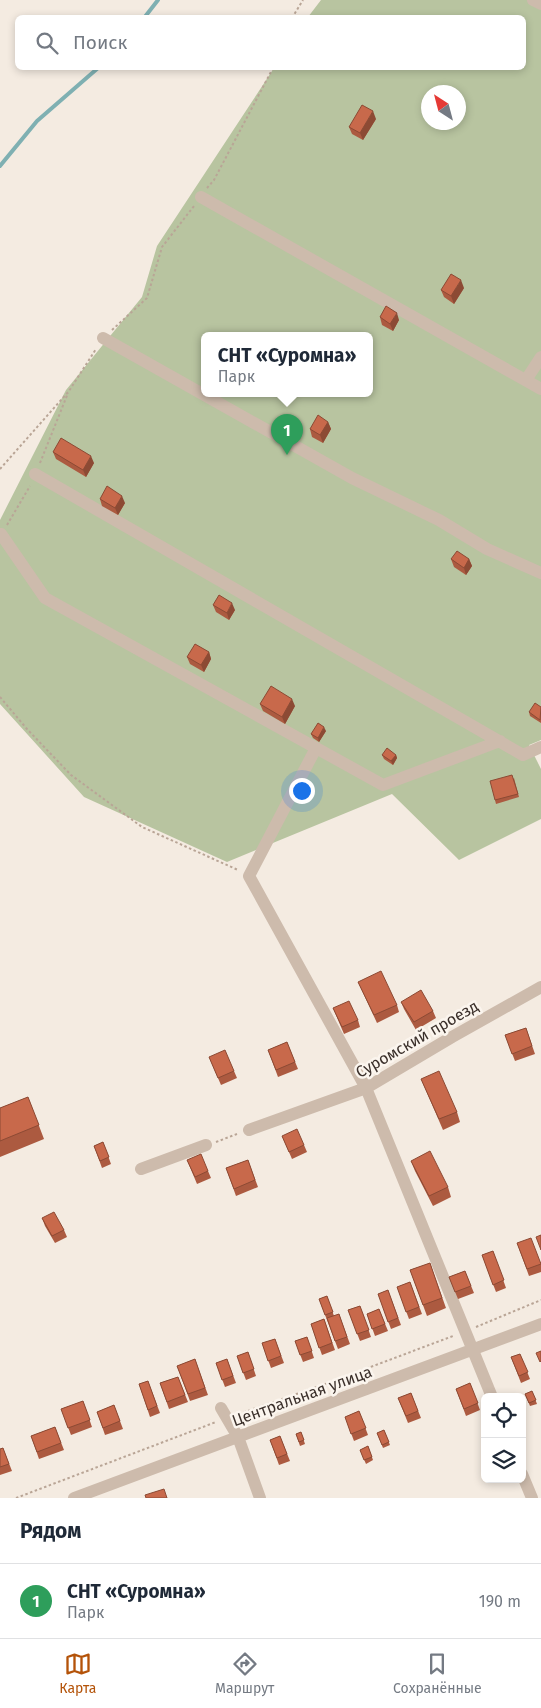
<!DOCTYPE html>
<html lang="ru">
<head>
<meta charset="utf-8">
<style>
	body { margin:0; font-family:"Fira Sans",sans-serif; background:#f2f2f3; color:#1f2937 }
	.controls { position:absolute; right:15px; bottom:15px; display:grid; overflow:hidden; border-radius:8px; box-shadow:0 2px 8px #0003 }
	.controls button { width:45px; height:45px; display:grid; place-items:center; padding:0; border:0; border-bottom:1px solid #e0e1e3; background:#fff; color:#1f2937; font:25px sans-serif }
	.compass { position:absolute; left:421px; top:85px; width:45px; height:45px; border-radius:50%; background:#fff; box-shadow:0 2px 8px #0003; rotate:324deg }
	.you { position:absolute; left:301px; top:790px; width:18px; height:18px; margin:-12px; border:4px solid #fff; border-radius:50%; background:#1a73e8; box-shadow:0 0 0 8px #1a73e833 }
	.badge { display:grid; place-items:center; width:32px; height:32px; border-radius:50%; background:#b45309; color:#fff; font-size:16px; font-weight:700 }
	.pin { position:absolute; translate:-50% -41px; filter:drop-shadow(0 1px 2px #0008) }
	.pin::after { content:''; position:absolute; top:26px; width:18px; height:15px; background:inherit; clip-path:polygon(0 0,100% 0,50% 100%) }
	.popup { position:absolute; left:201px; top:332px; width:172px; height:65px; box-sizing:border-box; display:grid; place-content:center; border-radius:8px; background:#fff; filter:drop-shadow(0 1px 4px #0005); font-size:16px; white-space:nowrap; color:#747a83 }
	.popup b { font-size:19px; color:#1f2937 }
	.popup::after { content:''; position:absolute; left:50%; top:100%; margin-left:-10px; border:10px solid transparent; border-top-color:#fff }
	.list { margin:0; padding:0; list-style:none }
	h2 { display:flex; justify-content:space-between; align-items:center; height:65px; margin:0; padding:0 20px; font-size:21px }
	h2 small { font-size:16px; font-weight:400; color:#747a83 }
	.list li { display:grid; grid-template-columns:32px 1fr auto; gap:15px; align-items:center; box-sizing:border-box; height:75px; padding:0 20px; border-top:1px solid #e0e1e3 }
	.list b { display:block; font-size:19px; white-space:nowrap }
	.list p { margin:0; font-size:16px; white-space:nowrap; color:#747a83 }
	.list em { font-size:16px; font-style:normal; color:#747a83 }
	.icon { flex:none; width:28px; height:28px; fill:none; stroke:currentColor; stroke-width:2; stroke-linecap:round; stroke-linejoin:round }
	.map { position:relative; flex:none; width:541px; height:1498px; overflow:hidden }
	.search { position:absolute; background:#fff; box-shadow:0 2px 8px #0003; left:15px; right:15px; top:15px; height:55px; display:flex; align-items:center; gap:12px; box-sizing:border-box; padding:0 18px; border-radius:8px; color:#747a83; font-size:19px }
	.sheet { height:140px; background:#fff }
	nav { display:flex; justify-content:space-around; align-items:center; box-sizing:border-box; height:70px; border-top:1px solid #e0e1e3; background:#fff; font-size:14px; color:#747a83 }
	nav a { display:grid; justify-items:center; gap:2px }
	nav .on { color:#b45309 }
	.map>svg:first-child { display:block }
	.green { fill:#b8c4a0; fill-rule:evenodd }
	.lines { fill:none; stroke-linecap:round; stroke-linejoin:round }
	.stream { stroke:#7fb0b2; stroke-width:4 }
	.path { stroke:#b9a596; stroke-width:2; stroke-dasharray:2.5 2.5; stroke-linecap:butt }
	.minor { stroke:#cdbbac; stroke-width:12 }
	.wall { fill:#ac5a40 }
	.shaded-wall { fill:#8c4a34 }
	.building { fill:#c8694b; stroke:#8c4a34 }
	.labels { text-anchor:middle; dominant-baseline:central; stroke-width:5; stroke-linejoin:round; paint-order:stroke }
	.street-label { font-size:16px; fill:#3b302b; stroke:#fbf5ee }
</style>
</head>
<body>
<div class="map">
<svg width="541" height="1498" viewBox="0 0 541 1498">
	<rect width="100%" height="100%" fill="#f4ebe1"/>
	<path class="green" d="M321 0H541V740L529 745 541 769V819L459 860 392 794 227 862 84 797 0 704V520L66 390 142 297 157 246 274 68H524V18L308 17ZM428 92H458V122H428ZM204 336H370V394H204Z"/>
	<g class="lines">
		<path class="stream" d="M144 18 158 0
			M0 166 37 121 98 68"/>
		<path class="path" d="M292 18 303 0
			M207 188 214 180 273 68
			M112 330 147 298 162 247 194 206
			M40 463 68 393
			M0 469 69 391 96 349
			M7 525 30 486
			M0 697 27 729 71 775 142 827 238 870
			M216 1142 237 1134
			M476 1327 541 1300
			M239 1414 328 1383 453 1336
			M16 1498 216 1422"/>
		<path class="minor" d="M533 0 541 4
			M201 197 541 389
			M103 338 352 478 439 520 487 549 541 573
			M526 380 541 357
			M35 474 523 755 541 747
			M1 534 45 598 383 785 500 741
			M316 748 249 876 366 1088 492 1397
			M249 1130 366 1088 452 1037 541 987
			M141 1169 206 1145
			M221 1408 238 1437 260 1498
			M522 1474 532 1498
			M74 1498 541 1324"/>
	</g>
	<path class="wall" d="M376 119 363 140 352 134 349 127Z
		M464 288 454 304 444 297 441 290Z
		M380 317 399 320 393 331 382 325Z
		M328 422 331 429 323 443 312 437 310 429Z
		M53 452 94 463 86 477 56 459Z
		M100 499 125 503 118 515 102 506Z
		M451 559H469L472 566 466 575 454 567Z
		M213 605 235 610 229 620 216 612Z
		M209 652 211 659 204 672 190 664 187 657Z
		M260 704 295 706 285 724 263 711Z
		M541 707V723L530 716 529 712Z
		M326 731 319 742 313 738 311 734Z
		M382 755H396L397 758 393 765 384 759Z
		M514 778 519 797 496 804 495 800Z
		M358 982 397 1005 399 1012 377 1023Z
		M401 1002 433 1011 436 1018 416 1030 404 1009Z
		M333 1008 358 1020 360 1027 344 1034Z
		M526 1028 535 1054 515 1061 505 1035Z
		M287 1042 298 1069 278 1077 268 1050Z
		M209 1057 234 1071 237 1078 221 1085Z
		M421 1079 457 1112 460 1122 443 1130Z
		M28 1097 44 1139 0 1157V1108Z
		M282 1136 304 1145 307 1152 292 1159Z
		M103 1142 111 1164 102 1168 94 1146Z
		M187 1160 208 1171 211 1178 197 1184Z
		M248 1160 258 1187 236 1196 226 1168Z
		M411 1161 448 1187 451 1197 433 1206 415 1171Z
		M42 1218 64 1230 67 1237 55 1243 45 1226Z
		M517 1243 541 1263V1272L529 1276Z
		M493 1251 506 1288 496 1292 482 1255Z
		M430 1263 446 1308 427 1316 410 1270Z
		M465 1271 474 1293 458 1299 449 1277Z
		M410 1282 422 1314 409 1319 397 1287Z
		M388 1290 401 1325 391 1329 378 1294Z
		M327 1296 334 1316 339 1314 350 1344 338 1349 319 1299Z
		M360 1306 371 1337 360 1341 348 1310Z
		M379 1309 388 1331 375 1336 367 1314Z
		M324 1319 335 1350 322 1355 311 1324Z
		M307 1337 314 1358 303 1362 295 1341Z
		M275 1339 284 1363 271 1368 262 1343Z
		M248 1352 256 1376 246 1380 237 1356Z
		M520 1354 530 1379 521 1383 511 1357Z
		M195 1359 208 1395 190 1401 177 1366Z
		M227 1359 236 1383 225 1387 216 1363Z
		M178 1377 188 1402 169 1409 160 1383Z
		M148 1381 160 1413 150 1417 139 1384Z
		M470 1383 480 1410 466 1416 456 1389Z
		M532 1391 537 1404 530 1406 525 1394Z
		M411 1393 421 1418 408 1423 398 1398Z
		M83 1401 92 1427 71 1435 61 1409Z
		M114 1405 123 1429 105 1435 97 1412Z
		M359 1411 368 1435 354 1441 345 1417Z
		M55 1427 64 1450 39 1459 31 1436Z
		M384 1430 390 1445 383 1448 377 1433Z
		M301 1432 305 1444 300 1446 296 1434Z
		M280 1436 290 1461 279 1465 270 1440Z
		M368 1446 373 1460 366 1464 360 1450Z
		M3 1448 12 1471 0 1475V1449Z"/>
	<path class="shaded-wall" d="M373 111 376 119 363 140 360 133Z
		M461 280 464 288 454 304 451 296Z
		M397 313 399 320 393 331 390 324Z
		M328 422 331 429 323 443 320 435Z
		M91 456 94 463 86 477 83 470Z
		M122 496 125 503 118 515 115 508Z
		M469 559 472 566 466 575 464 568Z
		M232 603 235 610 229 620 227 613Z
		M209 652 211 659 204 672 201 665Z
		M292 699 295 706 285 724 282 717Z
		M324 727 326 731 319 742 318 738Z
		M396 755 397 758 393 765 391 761Z"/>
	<path class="building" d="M362 105 373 111 360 133 349 127Z
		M451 274 461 280 451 296 441 290Z
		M386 306 397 313 390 324 380 317Z
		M318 415 328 422 320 435 310 429Z
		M61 438 91 456 83 470 53 452Z
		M107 486 122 496 115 508 100 499Z
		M457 551 469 559 464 568 451 559Z
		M219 595 232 603 227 613 213 605Z
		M195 644 209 652 201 665 187 657Z
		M271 686 292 699 282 717 260 704Z
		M535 703 541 707 540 720 529 712Z
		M318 723 324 727 318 738 311 734Z
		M387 748 396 755 391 761 382 755Z
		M512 775 518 794 495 800 490 781Z
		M381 971 397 1005 374 1015 358 982Z
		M421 990 433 1011 414 1022 401 1002Z
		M349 1001 358 1020 342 1027 333 1008Z
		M526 1028 532 1046 512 1054 505 1035Z
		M287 1042 295 1062 276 1070 268 1050Z
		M225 1050 234 1071 218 1078 209 1057Z
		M439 1071 457 1112 439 1119 421 1079Z
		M28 1097 39 1125 0 1141V1108Z
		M297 1129 304 1145 289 1152 282 1136Z
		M103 1142 109 1157 100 1161 94 1146Z
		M430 1151 448 1187 429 1196 411 1161Z
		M201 1154 208 1171 195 1177 187 1160Z
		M248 1160 255 1180 234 1189 226 1168Z
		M54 1212 64 1230 52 1236 42 1218Z
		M541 1235V1250L536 1237Z
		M531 1238 541 1264 527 1269 517 1243Z
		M493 1251 504 1280 493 1285 482 1255Z
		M430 1263 442 1298 423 1305 410 1270Z
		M465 1271 471 1286 455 1292 449 1277Z
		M410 1282 419 1307 406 1312 397 1287Z
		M388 1290 398 1318 388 1322 378 1294Z
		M327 1296 333 1312 325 1315 319 1299Z
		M360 1306 369 1330 357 1334 348 1310Z
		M379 1309 385 1324 372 1329 367 1314Z
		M339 1314 347 1337 335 1341 327 1318Z
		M324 1319 332 1343 319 1348 311 1324Z
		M307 1337 312 1351 300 1355 295 1341Z
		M275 1339 281 1356 268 1361 262 1343Z
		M541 1351V1361L540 1362 536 1353Z
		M248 1352 254 1369 243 1373 237 1356Z
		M520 1354 528 1372 519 1376 511 1357Z
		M195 1359 205 1388 188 1394 177 1366Z
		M227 1359 233 1376 222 1380 216 1363Z
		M178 1377 185 1395 167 1402 160 1383Z
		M148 1381 157 1406 148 1410 139 1384Z
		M470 1383 478 1403 464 1409 456 1389Z
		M532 1391 536 1400 529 1403 525 1394Z
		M411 1393 418 1411 406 1416 398 1398Z
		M83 1401 90 1420 68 1428 61 1409Z
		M114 1405 120 1421 103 1428 97 1412Z
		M359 1411 366 1428 351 1434 345 1417Z
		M55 1427 61 1443 37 1452 31 1436Z
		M384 1430 389 1442 382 1445 377 1433Z
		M301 1432 304 1440 299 1442 296 1434Z
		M280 1436 287 1454 277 1458 270 1440Z
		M368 1446 372 1457 364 1460 360 1450Z
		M3 1448 9 1464 0 1467V1449Z
		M164 1489 167 1498H146L145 1495Z"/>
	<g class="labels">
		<g class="street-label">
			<text transform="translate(417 1039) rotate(-30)">Суромский проезд</text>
			<text transform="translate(302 1396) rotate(-20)">Центральная улица</text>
		</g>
	</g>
</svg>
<div class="controls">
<button><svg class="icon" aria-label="locate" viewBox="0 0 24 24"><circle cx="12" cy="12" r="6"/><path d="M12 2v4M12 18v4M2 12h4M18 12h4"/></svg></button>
<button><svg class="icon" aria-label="layers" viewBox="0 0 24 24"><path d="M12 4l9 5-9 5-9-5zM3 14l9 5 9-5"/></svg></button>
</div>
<svg class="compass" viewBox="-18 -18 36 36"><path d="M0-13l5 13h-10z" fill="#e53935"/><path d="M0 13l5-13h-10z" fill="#747a83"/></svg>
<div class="you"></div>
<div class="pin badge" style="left:287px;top:455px;background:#2e9e5b">1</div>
<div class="popup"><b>СНТ «Суромна»</b>Парк</div>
<div class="search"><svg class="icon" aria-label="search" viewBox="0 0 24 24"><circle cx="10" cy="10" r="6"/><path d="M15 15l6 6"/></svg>Поиск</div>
</div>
<section class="sheet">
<h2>Рядом<small></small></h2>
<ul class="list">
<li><span class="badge" style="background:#2e9e5b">1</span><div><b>СНТ «Суромна»</b><p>Парк</p></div><em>190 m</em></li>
</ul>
</section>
<nav>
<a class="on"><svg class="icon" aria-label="map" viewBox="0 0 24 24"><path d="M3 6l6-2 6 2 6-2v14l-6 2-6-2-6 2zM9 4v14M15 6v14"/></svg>Карта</a>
<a><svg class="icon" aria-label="directions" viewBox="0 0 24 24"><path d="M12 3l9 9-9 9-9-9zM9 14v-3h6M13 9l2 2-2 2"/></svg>Маршрут</a>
<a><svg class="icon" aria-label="saved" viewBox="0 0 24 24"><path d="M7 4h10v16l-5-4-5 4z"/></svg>Сохранённые</a>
</nav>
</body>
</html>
